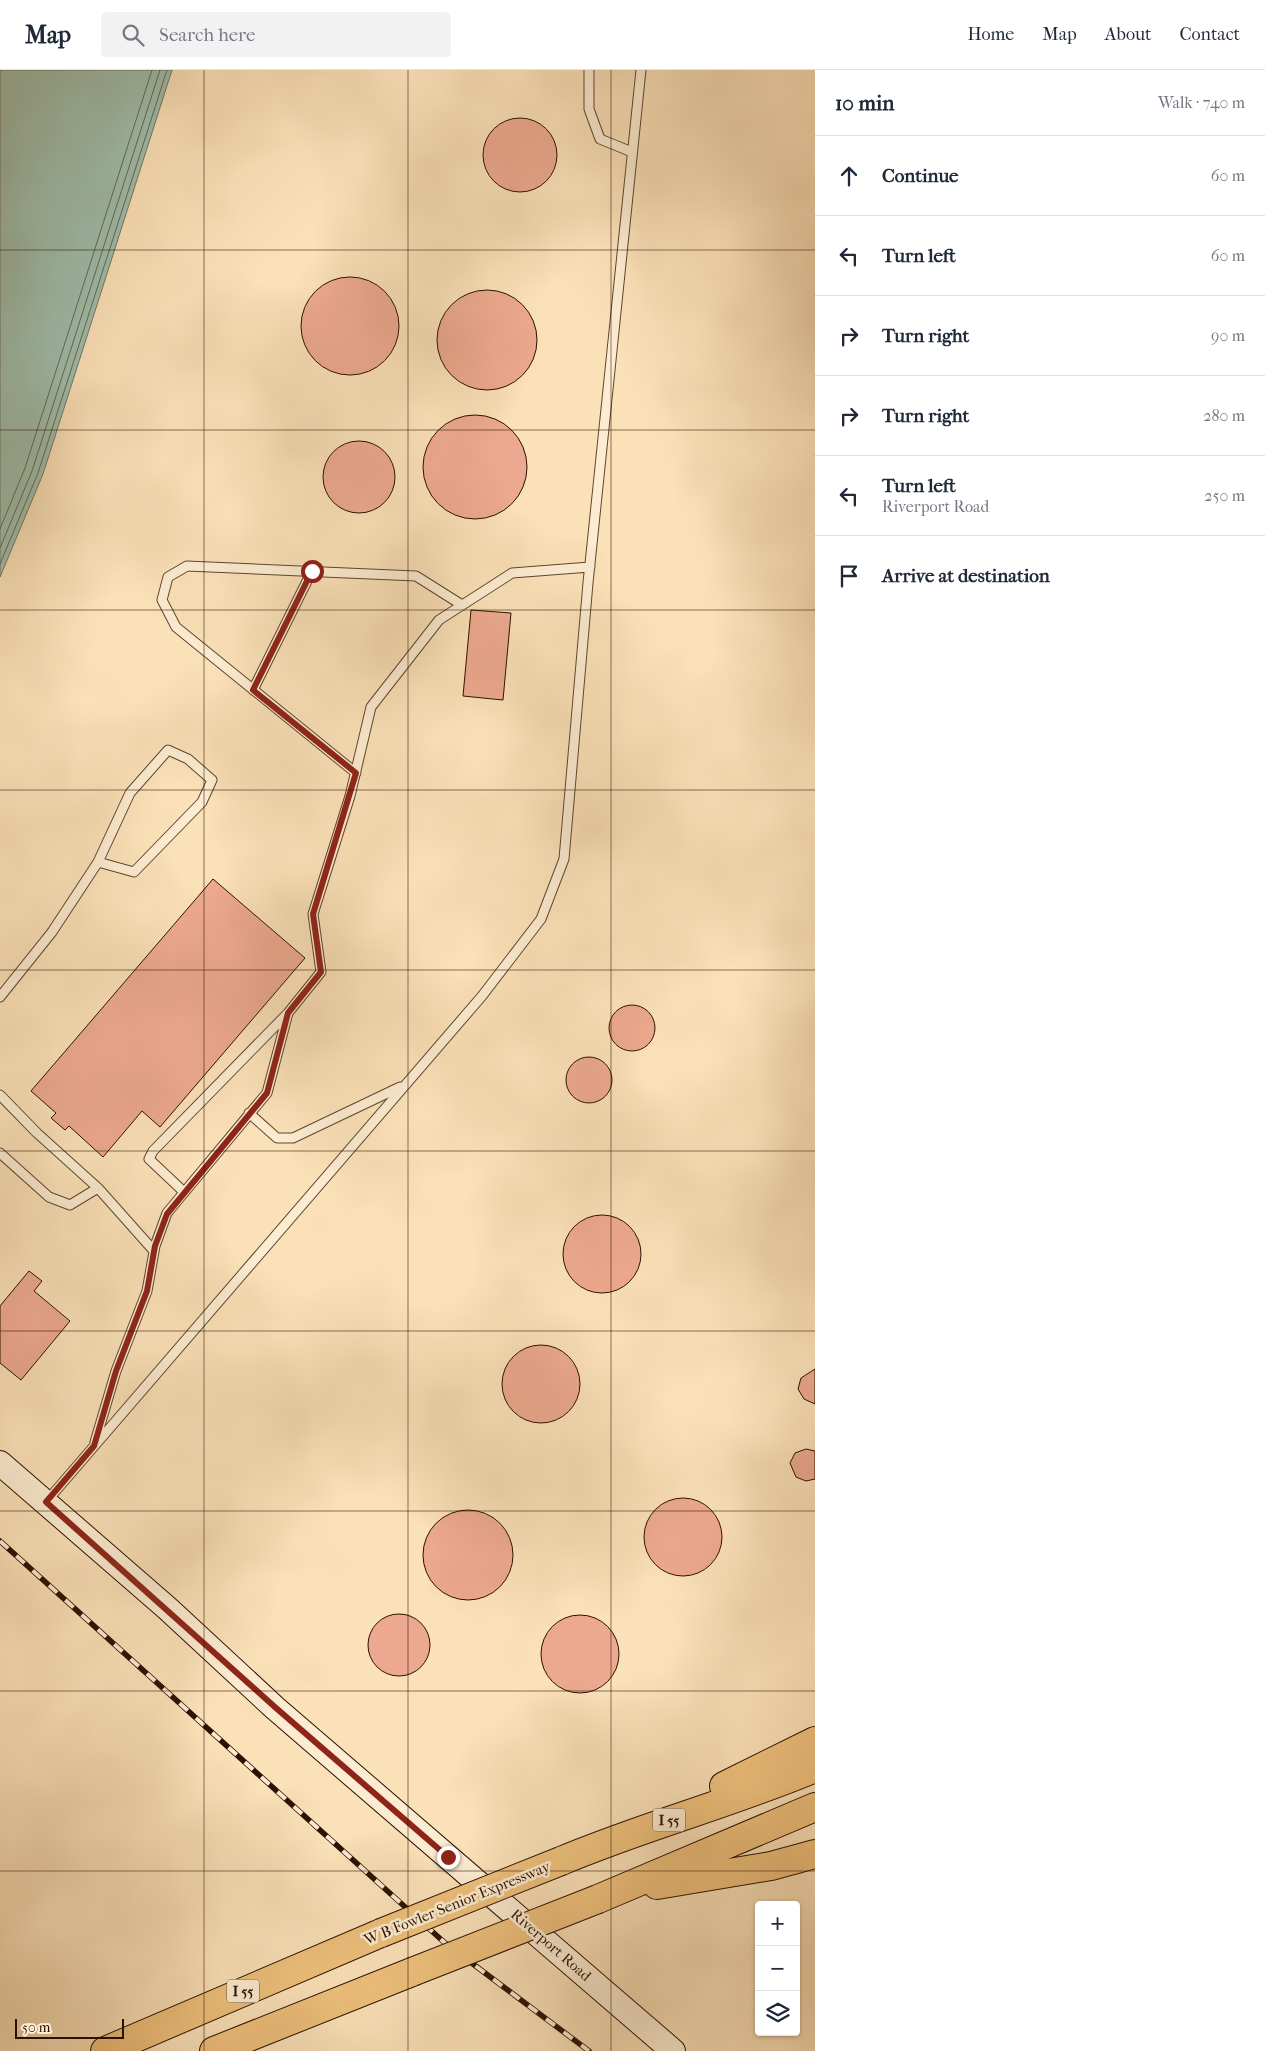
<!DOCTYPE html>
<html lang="en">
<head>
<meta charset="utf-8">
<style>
	body { margin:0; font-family:"IM FELL French Canon",serif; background:#f2f2f3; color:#1f2937 }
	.controls { position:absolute; right:15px; bottom:15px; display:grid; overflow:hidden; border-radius:5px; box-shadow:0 1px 4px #0004 }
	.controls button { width:45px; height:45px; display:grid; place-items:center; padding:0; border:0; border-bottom:1px solid #e0e1e3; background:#fff; color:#1f2937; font:25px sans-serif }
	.scale { position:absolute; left:15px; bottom:12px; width:109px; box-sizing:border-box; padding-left:5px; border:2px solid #2c1000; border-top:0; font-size:14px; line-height:18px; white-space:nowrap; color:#2c1000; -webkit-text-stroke:4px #fcecd1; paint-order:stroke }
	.stop { position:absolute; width:15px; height:15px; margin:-11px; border:4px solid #8f2418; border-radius:50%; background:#fff }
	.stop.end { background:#8f2418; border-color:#fff; box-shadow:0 1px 5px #0008 }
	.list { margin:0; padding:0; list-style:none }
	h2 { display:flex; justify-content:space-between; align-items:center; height:65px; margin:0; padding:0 20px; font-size:21px }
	h2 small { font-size:16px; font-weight:400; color:#747a83 }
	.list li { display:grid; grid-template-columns:32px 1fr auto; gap:15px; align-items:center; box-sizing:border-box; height:80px; padding:0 20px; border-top:1px solid #e0e1e3 }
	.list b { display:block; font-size:19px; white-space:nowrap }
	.list p { margin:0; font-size:16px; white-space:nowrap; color:#747a83 }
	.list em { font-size:16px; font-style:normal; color:#747a83 }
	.icon { flex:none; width:28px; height:28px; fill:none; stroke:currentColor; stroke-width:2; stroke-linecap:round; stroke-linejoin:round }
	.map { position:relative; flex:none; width:815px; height:1981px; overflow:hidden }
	header { display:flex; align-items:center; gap:30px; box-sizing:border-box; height:70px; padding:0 25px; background:#fff; border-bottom:1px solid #e0e1e3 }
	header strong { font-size:24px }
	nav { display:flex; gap:28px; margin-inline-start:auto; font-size:18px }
	.search { width:350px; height:45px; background:#f2f2f3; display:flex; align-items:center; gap:12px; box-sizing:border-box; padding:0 18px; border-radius:5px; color:#747a83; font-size:19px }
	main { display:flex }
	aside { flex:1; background:#fff }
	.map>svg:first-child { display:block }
	.water { fill:#9fbeab; stroke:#717867 }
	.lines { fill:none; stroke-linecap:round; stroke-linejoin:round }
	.shore { stroke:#666756; stroke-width:1 }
	.building { fill:#eda98f; stroke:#2c1000 }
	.service-casing { stroke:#60442e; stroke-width:11 }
	.secondary-casing { stroke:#2c1000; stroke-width:26 }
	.motorway-casing { stroke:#2c1000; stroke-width:30 }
	.service { stroke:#fcecd1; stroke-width:9 }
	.secondary { stroke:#fcecd1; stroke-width:24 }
	.motorway { stroke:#eec07c; stroke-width:28 }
	.rail-casing { stroke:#2c1000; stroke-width:5.5 }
	.rail { stroke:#fcecd1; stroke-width:4; stroke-dasharray:11; stroke-linecap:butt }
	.motorway-bridge-casing { stroke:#2c1000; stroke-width:30; stroke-linecap:butt }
	.motorway-bridge { stroke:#eec07c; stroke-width:28 }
	.route { stroke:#8f2418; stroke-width:6 }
	.grid { fill:none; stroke:#2c1000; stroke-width:1; stroke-opacity:0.55 }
	.labels { text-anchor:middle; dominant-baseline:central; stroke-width:5; stroke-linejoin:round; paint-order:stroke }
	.shield { fill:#fcecd1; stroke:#6a523f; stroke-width:1 }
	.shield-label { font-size:14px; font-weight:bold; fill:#2c1000 }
	.street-label { font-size:15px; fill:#2c1000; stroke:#fcecd1 }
</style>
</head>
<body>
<header>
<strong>Map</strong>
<div class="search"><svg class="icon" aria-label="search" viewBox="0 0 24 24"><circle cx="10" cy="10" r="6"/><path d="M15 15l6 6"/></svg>Search here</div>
<nav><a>Home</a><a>Map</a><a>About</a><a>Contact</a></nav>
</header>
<main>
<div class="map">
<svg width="815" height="1981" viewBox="0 0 815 1981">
	<rect width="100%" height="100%" fill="#fbe1b8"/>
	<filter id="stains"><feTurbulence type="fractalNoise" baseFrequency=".004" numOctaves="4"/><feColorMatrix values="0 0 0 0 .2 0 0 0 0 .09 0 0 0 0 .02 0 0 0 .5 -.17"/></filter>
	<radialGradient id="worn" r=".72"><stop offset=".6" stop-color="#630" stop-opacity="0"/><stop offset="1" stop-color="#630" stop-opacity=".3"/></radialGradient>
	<path class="water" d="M0 0H172L43 404 0 507Z"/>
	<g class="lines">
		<path class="shore" d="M0 459 25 398 152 0
			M0 478 32 401 160 0
			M0 494 38 403 167 0"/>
	</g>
	<path class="building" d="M483 85a37 37 0 1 1 74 0a37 37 0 1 1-74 0Z
		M301 256a49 49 0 1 1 98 0a49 49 0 1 1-98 0Z
		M437 270a50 50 0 1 1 100 0a50 50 0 1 1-100 0Z
		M423 397a52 52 0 1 1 104 0a52 52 0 1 1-104 0Z
		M323 407a36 36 0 1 1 72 0a36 36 0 1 1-72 0Z
		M471 540 511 543 503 630 463 626Z
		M213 809 305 888 160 1057 142 1041 103 1087 69 1056 65 1060 51 1048 56 1043 31 1021Z
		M609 958a23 23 0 1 1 46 0a23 23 0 1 1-46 0Z
		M566 1010a23 23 0 1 1 46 0a23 23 0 1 1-46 0Z
		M563 1184a39 39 0 1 1 78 0a39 39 0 1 1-78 0Z
		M29 1201 42 1211 34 1221 70 1251 21 1310 0 1293V1236Z
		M502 1314a39 39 0 1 1 78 0a39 39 0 1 1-78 0Z
		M815 1299V1334L804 1329 798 1319 801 1308Z
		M806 1379 815 1381V1409L806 1411 796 1407 790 1393 795 1383Z
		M644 1467a39 39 0 1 1 78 0a39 39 0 1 1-78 0Z
		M423 1485a45 45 0 1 1 90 0a45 45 0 1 1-90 0Z
		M368 1575a31 31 0 1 1 62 0a31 31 0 1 1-62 0Z
		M541 1584a39 39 0 1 1 78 0a39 39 0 1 1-78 0Z"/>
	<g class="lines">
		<g class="service-casing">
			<path id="service" d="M589 0V39L600 69 632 82
				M253 620 312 501
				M356 703 176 557 162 530 168 507 187 496 416 506 462 535
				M0 927 52 862 98 792 130 723 168 680 188 689 212 710 202 732 134 802 98 792
				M0 1025 37 1063 98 1118 154 1181
				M249 1043 277 1068H293L400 1017
				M0 1083 49 1127 70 1135 98 1118
				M184 1122 149 1089 153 1081 288 943 321 902 313 844 350 726 371 637 439 550 512 503 590 497
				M95 1372 116 1301 147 1221 155 1176 167 1143 267 1023 288 943
				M46 1432 482 926 541 849 564 789 588 513 641 0"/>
		</g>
		<g class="secondary-casing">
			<path id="secondary" d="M0 1393 167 1538 275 1638 673 1981"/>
		</g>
		<g class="motorway-casing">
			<path id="motorway" d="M724 1716 815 1671
				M561 1791C644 1756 732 1733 815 1698
				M657 1815 771 1796 815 1784
				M598 1829 815 1737
				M105 1981 381 1863
				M214 1981 412 1902"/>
		</g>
		<use href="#service" class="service"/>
		<use href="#secondary" class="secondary"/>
		<use href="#motorway" class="motorway"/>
		<g class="rail-casing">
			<path id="rail" d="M0 1471 445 1873 589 1981"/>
		</g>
		<use href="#rail" class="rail"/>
		<g class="motorway-bridge-casing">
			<path id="motorway-bridge" d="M381 1863 561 1791
				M412 1902 598 1829"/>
		</g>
		<use href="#motorway-bridge" class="motorway-bridge"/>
	</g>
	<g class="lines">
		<path class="route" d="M312 501 253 620 356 703 313 844 321 902 288 943 267 1023 167 1144 155 1176 147 1221 116 1301 94 1376 46 1432 276 1638 448 1787"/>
	</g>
	<path class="grid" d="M204 0V1981M408 0V1981M611 0V1981M0 180H815M0 360H815M0 540H815M0 720H815M0 900H815M0 1081H815M0 1261H815M0 1441H815M0 1621H815M0 1801H815"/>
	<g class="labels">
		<g class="shield">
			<rect x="653" y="1738.5" width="32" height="23" rx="4"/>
			<rect x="227" y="1909.5" width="32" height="23" rx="4"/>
		</g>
		<g class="shield-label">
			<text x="669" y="1750">I 55</text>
			<text x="243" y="1921">I 55</text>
		</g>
		<g class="street-label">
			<text transform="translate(457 1833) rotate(-22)">W B Fowler Senior Expressway</text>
			<text transform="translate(551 1875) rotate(41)">Riverport Road</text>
		</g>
	</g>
	<rect width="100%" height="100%" filter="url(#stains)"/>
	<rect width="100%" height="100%" fill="url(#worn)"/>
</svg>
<div class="controls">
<button>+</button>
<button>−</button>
<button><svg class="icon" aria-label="layers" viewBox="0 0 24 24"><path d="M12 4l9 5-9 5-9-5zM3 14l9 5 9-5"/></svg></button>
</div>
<div class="scale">50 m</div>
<div class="stop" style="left:312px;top:501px"></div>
<div class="stop end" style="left:448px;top:1787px"></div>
</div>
<aside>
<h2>10 min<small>Walk · 740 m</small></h2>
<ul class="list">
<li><svg class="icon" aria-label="ahead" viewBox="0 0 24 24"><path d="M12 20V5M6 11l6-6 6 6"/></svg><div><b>Continue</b></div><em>60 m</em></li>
<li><svg class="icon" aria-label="left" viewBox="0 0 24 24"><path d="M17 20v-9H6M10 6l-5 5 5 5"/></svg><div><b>Turn left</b></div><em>60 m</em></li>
<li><svg class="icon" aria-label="right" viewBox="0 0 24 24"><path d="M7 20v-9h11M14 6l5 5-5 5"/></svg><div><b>Turn right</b></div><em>90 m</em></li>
<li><svg class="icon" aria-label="right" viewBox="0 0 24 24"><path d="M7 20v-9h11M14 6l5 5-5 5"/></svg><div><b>Turn right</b></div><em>280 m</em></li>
<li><svg class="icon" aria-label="left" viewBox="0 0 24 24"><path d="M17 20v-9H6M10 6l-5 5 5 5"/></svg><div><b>Turn left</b><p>Riverport Road</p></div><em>250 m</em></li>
<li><svg class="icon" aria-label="arrive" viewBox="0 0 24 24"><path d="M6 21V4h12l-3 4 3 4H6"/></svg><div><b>Arrive at destination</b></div></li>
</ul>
</aside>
</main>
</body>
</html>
